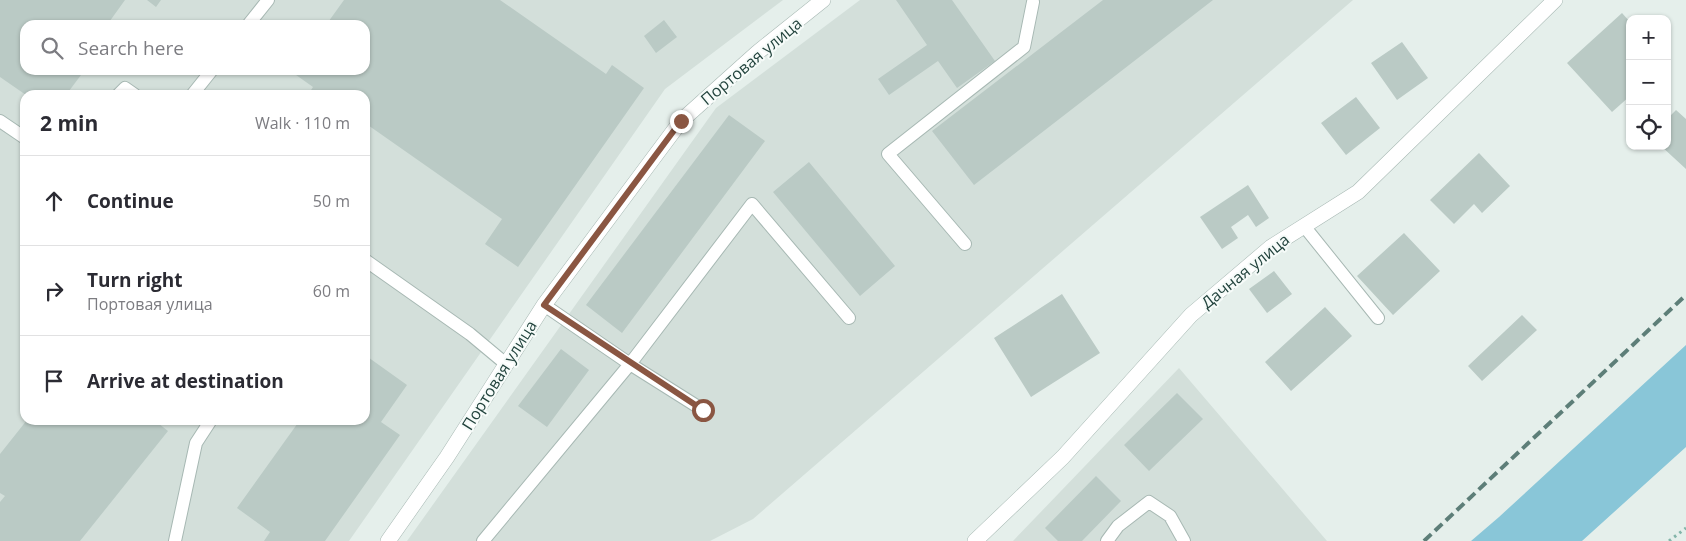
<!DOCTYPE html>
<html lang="en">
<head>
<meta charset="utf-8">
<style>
	body { margin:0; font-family:"Open Sans",sans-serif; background:#f2f2f3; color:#2b2b33 }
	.controls { position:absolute; right:15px; top:15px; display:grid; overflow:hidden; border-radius:10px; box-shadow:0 1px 4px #0004 }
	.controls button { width:45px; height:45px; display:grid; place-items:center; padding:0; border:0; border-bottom:1px solid #e1e1e2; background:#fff; color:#2b2b33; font:25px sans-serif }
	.stop { position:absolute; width:15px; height:15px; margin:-11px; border:4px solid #8a5642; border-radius:50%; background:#fff }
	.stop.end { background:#8a5642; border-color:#fff; box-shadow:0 1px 5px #0008 }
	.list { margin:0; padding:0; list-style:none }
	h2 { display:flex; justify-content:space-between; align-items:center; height:65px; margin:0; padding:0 20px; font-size:21px }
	h2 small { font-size:16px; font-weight:400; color:#7c7c81 }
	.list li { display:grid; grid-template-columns:32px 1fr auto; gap:15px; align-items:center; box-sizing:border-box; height:90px; padding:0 20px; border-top:1px solid #e1e1e2 }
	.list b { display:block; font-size:19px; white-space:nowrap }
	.list p { margin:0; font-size:16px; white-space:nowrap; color:#7c7c81 }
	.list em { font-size:16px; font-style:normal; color:#7c7c81 }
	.icon { flex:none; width:28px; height:28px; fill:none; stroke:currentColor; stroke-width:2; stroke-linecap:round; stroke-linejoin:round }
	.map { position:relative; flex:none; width:1686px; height:541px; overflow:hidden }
	.search { position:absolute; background:#fff; box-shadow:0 1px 4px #0004; left:20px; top:20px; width:350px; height:55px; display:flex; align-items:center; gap:12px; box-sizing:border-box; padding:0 18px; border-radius:15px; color:#7c7c81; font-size:19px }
	.panel { position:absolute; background:#fff; box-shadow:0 1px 4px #0004; left:20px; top:90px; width:350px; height:335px; border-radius:15px }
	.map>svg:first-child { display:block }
	.built { fill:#d3dfda; fill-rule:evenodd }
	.water { fill:#89c6d8 }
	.building { fill:#bacac5 }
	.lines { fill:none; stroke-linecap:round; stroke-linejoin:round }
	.lane-casing { stroke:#a7b8b3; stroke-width:14 }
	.street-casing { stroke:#a7b8b3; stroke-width:16 }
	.path { stroke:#83b5a9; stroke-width:3; stroke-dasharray:2.5 4; stroke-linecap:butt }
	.lane { stroke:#fff; stroke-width:12 }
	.street { stroke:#fff; stroke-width:15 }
	.rail { stroke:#5d7e78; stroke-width:4; stroke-dasharray:10 5; stroke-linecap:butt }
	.route { stroke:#8a5642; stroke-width:6 }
	.labels { text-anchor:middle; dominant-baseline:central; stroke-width:4; stroke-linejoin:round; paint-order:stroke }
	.street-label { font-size:16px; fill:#22433d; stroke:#f6fbf9 }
</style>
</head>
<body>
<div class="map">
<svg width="1686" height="541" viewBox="0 0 1686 541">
	<rect width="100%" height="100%" fill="#e5efeb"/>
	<path class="built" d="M0 0H783L665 89 349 541H0ZM25 25H365V70H25ZM25 95H365V420H25Z
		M860 0H1353L753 519 710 541H407L716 108Z
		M1179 368 1327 541H1013Z"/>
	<path class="water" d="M1686 345V447L1582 541H1471L1499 517Z"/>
	<path class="building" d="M0 0H125L107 25H25V70H75L81 75 66 95H26L0 77Z
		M147 0H161L156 7Z
		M344 0H500L606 74 612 65 644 88 518 267 485 244 502 219 365 123V95H308L313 87 289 70H365V25H326Z
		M896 0H952L995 61 957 88 938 61 889 95 878 79 927 45Z
		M1103 0H1213L974 185 932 131Z
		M1622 13 1630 22V96L1612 112 1567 63Z
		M664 20 677 37 656 53 644 36Z
		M1402 42 1428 78 1397 100 1371 63Z
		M1356 97 1380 128 1346 155 1321 123Z
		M1676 110 1686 119V169L1661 146H1667V119Z
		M729 115 765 141 622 333 586 305Z
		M1479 153 1510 186 1482 213 1474 204 1454 224 1430 200Z
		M809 162 895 266 860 296 773 192Z
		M1248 185 1269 218 1256 227 1248 215 1231 227 1238 238 1222 249 1200 217Z
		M1404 233 1440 271 1393 315 1357 276Z
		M1274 271 1292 294 1267 313 1249 289Z
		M1062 294 1100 353 1031 397 994 338Z
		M1325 307 1352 336 1291 391 1265 362Z
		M1522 315 1537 330 1482 381 1468 366Z
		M561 349 589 370 547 427 518 406Z
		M365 355 407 385 381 422 400 435 325 541H264L270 532 237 508 300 420H365Z
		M1177 393 1203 419 1149 471 1124 445Z
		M27 420H154L168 431 80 541H0V502L5 496 0 493V454Z
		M1096 476 1121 501 1082 541H1058L1045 528Z"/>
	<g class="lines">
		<g class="lane-casing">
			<path id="lane" d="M248 25 268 0
				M118 95 125 88 135 95
				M192 95 212 70
				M0 121 25 138
				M1304 226 1378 318
				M965 244 888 154 1024 47 1033 2
				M365 260 470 334 506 364
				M544 305 630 364 703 410
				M175 541 196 443 211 420
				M483 541 630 364 752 204 849 318
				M1107 541 1118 526 1149 502 1170 516 1184 541"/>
		</g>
		<g class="street-casing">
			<path id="street" d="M388 541 447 457 544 305 681 121 758 52 823 0
				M975 541 1063 457 1191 315 1271 247 1358 192 1555 0"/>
		</g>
		<path class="path" d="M1669 541 1686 528"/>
		<use href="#lane" class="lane"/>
		<use href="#street" class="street"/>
		<path class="rail" d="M1424 541 1686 295"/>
	</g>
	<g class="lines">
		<path class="route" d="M681 121 544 305 703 410"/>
	</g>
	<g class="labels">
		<g class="street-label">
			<text transform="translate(751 61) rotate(-40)">Портовая улица</text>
			<text transform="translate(1245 271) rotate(-39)">Дачная улица</text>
			<text transform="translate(499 375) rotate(-58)">Портовая улица</text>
		</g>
	</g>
</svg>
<div class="controls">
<button>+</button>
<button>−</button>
<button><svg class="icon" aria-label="locate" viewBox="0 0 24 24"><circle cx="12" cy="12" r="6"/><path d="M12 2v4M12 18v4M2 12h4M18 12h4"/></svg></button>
</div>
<div class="stop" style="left:703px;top:410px"></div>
<div class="stop end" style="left:681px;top:121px"></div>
<div class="search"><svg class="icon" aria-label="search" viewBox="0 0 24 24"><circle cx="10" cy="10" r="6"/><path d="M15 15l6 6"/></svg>Search here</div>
<section class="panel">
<h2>2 min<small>Walk · 110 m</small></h2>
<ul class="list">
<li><svg class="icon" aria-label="ahead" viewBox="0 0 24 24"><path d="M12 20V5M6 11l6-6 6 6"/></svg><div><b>Continue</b></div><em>50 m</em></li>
<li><svg class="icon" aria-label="right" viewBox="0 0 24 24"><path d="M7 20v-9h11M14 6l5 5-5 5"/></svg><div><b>Turn right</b><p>Портовая улица</p></div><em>60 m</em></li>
<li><svg class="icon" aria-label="arrive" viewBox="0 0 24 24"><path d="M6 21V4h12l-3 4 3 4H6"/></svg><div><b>Arrive at destination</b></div></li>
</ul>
</section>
</div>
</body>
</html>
